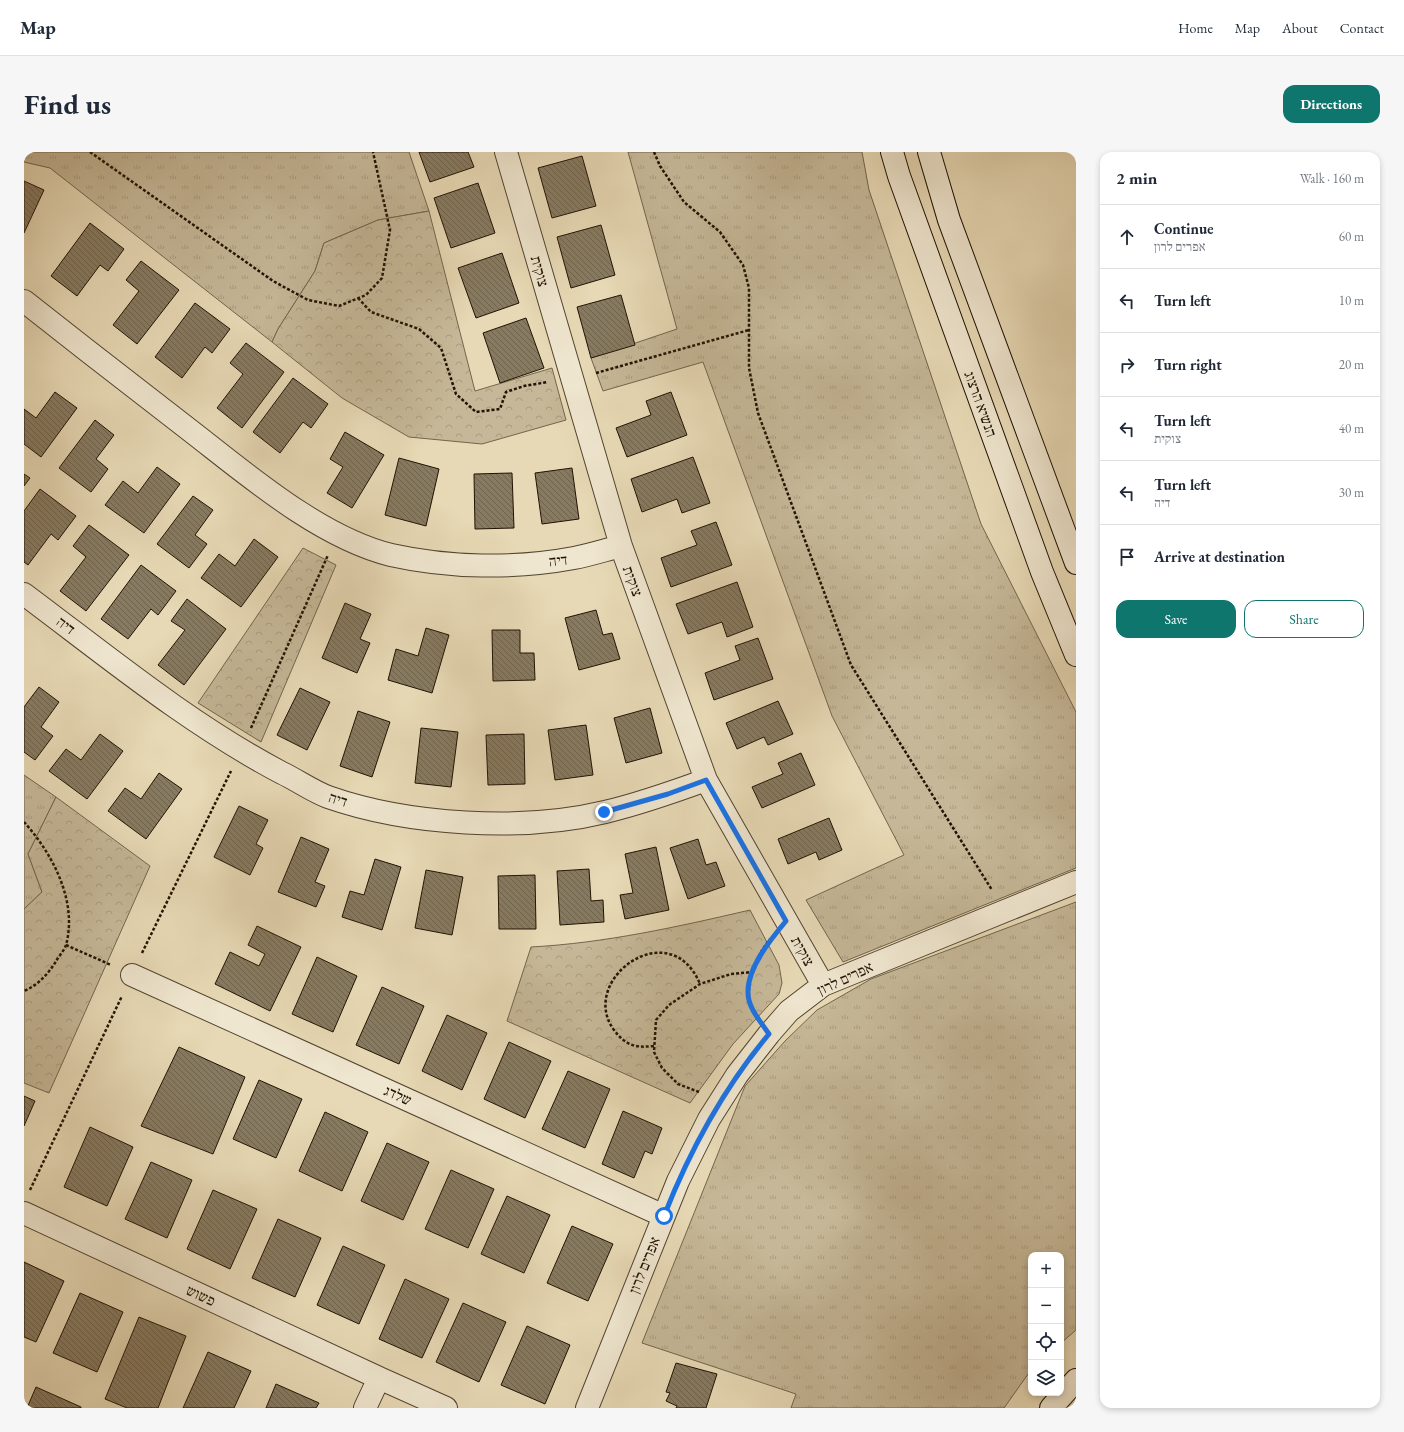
<!DOCTYPE html>
<html lang="en">
<head>
<meta charset="utf-8">
<style>
	body { margin:0; font-family:"EB Garamond","Frank Ruhl Libre",serif; background:#f6f6f7; color:#1f2937 }
	.controls { position:absolute; right:12px; bottom:12px; display:grid; overflow:hidden; border-radius:8px; box-shadow:0 2px 6px #0003 }
	.controls button { width:36px; height:36px; display:grid; place-items:center; padding:0; border:0; border-bottom:1px solid #e0e1e3; background:#fff; color:#1f2937; font:20px sans-serif }
	.stop { position:absolute; width:12px; height:12px; margin:-9px; border:3px solid #1a73e8; border-radius:50%; background:#fff }
	.stop.end { background:#1a73e8; border-color:#fff; box-shadow:0 1px 4px #0008 }
	.list { margin:0; padding:0; list-style:none }
	h2 { display:flex; justify-content:space-between; align-items:center; height:52px; margin:0; padding:0 16px; font-size:17px }
	h2 small { font-size:13px; font-weight:400; color:#747a83 }
	.list li { display:grid; grid-template-columns:26px 1fr auto; gap:12px; align-items:center; box-sizing:border-box; height:64px; padding:0 16px; border-top:1px solid #e0e1e3 }
	.list b { display:block; font-size:15px; white-space:nowrap }
	.list p { margin:0; font-size:13px; white-space:nowrap; color:#747a83 }
	.list em { font-size:13px; font-style:normal; color:#747a83 }
	.actions { display:flex; gap:8px; padding:12px 16px }
	.actions a { flex:1; padding:9px 0; border:1px solid #0f766e; border-radius:12px; text-align:center; font-size:14px; color:#0f766e }
	.actions .main { background:#0f766e; color:#fff }
	.icon { flex:none; width:22px; height:22px; fill:none; stroke:currentColor; stroke-width:2; stroke-linecap:round; stroke-linejoin:round }
	.map { position:relative; flex:none; width:1052px; height:1256px; overflow:hidden; border-radius:12px }
	header { display:flex; align-items:center; gap:24px; box-sizing:border-box; height:56px; padding:0 20px; background:#fff; border-bottom:1px solid #e0e1e3 }
	header strong { font-size:19px }
	nav { display:flex; gap:22px; margin-inline-start:auto; font-size:14px }
	.intro { display:flex; align-items:center; justify-content:space-between; box-sizing:border-box; height:96px; padding:0 24px }
	h1 { margin:0; font-size:28px }
	.button { padding:10px 18px; border-radius:12px; background:#0f766e; color:#fff; font-size:14px; font-weight:700 }
	main { display:flex; gap:24px; padding:0 24px }
	aside { flex:1; background:#fff; border-radius:12px; box-shadow:0 2px 6px #0003 }
	.map>svg:first-child { display:block }
	.grass { fill:url(#grass-tufts); stroke:#72654d }
	.park { fill:url(#park-crowns); stroke:#72654d }
	.building { fill:url(#building-back-hatch); stroke:#201303 }
	.lines { fill:none; stroke-linecap:round; stroke-linejoin:round }
	.street-casing { stroke:#524430; stroke-width:24 }
	.secondary-casing { stroke:#201303; stroke-width:24 }
	.path { stroke:#201303; stroke-width:2.5; stroke-dasharray:3 2; stroke-linecap:butt }
	.street { stroke:#efe6cf; stroke-width:22 }
	.secondary { stroke:#efe6cf; stroke-width:22 }
	.route { stroke:#1a73e8; stroke-width:5 }
	.labels { text-anchor:middle; dominant-baseline:central; stroke-width:3.5; stroke-linejoin:round; paint-order:stroke }
	.street-label { font-size:15px; fill:#201303; stroke:#efe6cf }
</style>
</head>
<body>
<header>
<strong>Map</strong>
<nav><a>Home</a><a>Map</a><a>About</a><a>Contact</a></nav>
</header>
<div class="intro"><h1>Find us</h1><a class="button">Directions</a></div>
<main>
<div class="map">
<svg width="1052" height="1256" viewBox="0 0 1052 1256">
	<defs>
		<pattern id="grass-tufts" width="24" height="20" patternUnits="userSpaceOnUse"><rect width="24" height="20" fill="#c5b797"/><path d="M3 7l-1-3M5 7V3M7 7l1-3M15 17l-1-3M17 17v-4M19 17l1-3" fill="none" stroke="#a99c80"/></pattern>
		<pattern id="park-crowns" width="20" height="18" patternUnits="userSpaceOnUse"><rect width="20" height="18" fill="#c5b797"/><path d="M2 6a3 3 0 1 1 6 0M12 15a3 3 0 1 1 6 0" fill="none" stroke="#a99c80"/></pattern>
		<pattern id="building-back-hatch" width="6" height="6" patternUnits="userSpaceOnUse"><rect width="6" height="6" fill="#877a60"/><path d="M-1 5l2 2M0 0l6 6M5-1l2 2" fill="none" stroke="#6e634d"/></pattern>
	</defs>
	<rect width="100%" height="100%" fill="#e7d9b5"/>
	<filter id="stains"><feTurbulence type="fractalNoise" baseFrequency=".005" numOctaves="4"/><feColorMatrix values="0 0 0 0 .2 0 0 0 0 .09 0 0 0 0 .02 0 0 0 .5 -.17"/></filter>
	<radialGradient id="worn" r=".72"><stop offset=".6" stop-color="#630" stop-opacity="0"/><stop offset="1" stop-color="#630" stop-opacity=".3"/></radialGradient>
	<path class="grass" d="M0 0H385L405 59 354 68 300 91 291 119 254 177 248 190 26 16 0 10Z
		M604 0H838L845 38 957 372 1052 560V716L819 810 782 748 880 703 808 564 679 210 579 239 567 206 653 177Z
		M0 623 32 645 4 702 18 740 0 757Z
		M1052 750V1178L1037 1191V1103H1007V1218L980 1256H767L772 1242 618 1191 721 934 761 889 793 858 847 827Z"/>
	<path class="park" d="M405 59 451 239 528 216 542 268 458 292 385 285 318 246 248 190 254 177 291 119 300 91 354 68Z
		M279 396 312 413 237 590 174 551Z
		M32 645 126 714 25 941 0 931V757L18 740 4 702Z
		M726 758 755 813 758 831 755 842 709 892 666 951 483 869 507 795C581 791 653 775 726 758Z"/>
	<path class="building" d="M395 0H444L450 15 406 30Z
		M558 4 572 54 528 66 514 16Z
		M0 29 20 38 0 81Z
		M454 31 471 81 427 96 410 46Z
		M66 71 100 97 84 119 76 113 53 144 27 124Z
		M577 73 591 123 547 136 533 85Z
		M478 101 495 151 452 166 434 116Z
		M117 109 155 138 113 192 89 173 115 139 102 128Z
		M597 143 611 193 567 206 553 155Z
		M171 151 206 177 188 201 181 195 158 226 131 205Z
		M502 166 520 216 476 231 459 181Z
		M222 191 260 220 218 276 193 256 219 222 206 211Z
		M269 226 304 252 287 276 279 270 256 301 229 280Z
		M31 240 53 256 17 305 0 292V257L12 266Z
		M647 240 663 283 603 305 592 276 627 263 622 249Z
		M71 268 90 283 72 307 84 317 67 340 35 316Z
		M321 280 360 303 328 356 303 341 319 315 306 307Z
		M669 305 686 351 658 361 653 347 618 360 607 327Z
		M375 306 415 317 402 374 361 363Z
		M133 315 156 332 120 381 81 353 99 329 114 341Z
		M548 316 555 367 518 372 511 321Z
		M488 321 490 376 451 377 450 322Z
		M0 322 6 326 0 334Z
		M16 337 52 364 34 388 27 382 4 413 0 410V359Z
		M169 344 189 358 171 383 183 392 165 416 133 392Z
		M692 370 708 413 647 435 637 406 673 393 667 379Z
		M65 373 105 403 62 459 36 439 62 405 49 394Z
		M230 387 254 405 217 455 177 426 195 402 211 414Z
		M117 413 152 439 134 463 127 457 104 487 77 467Z
		M713 430 729 475 703 485 698 470 664 482 652 452Z
		M163 447 202 477 160 533 134 513 161 478 147 469Z
		M321 451 347 462 336 487 346 491 333 521 298 506Z
		M572 458 579 483 588 481 596 507 555 518 541 466Z
		M402 476 425 483 408 541 364 528 372 497 394 504Z
		M468 478H496V501H510L511 528 469 529Z
		M734 486 749 527 690 548 681 521 716 508 711 494Z
		M15 535 35 550 17 575 29 584 11 608 0 600V555Z
		M276 536 306 550 283 598 253 583Z
		M754 549 769 582 744 593 740 585 713 597 702 571Z
		M626 556 638 601 602 611 590 566Z
		M334 559 366 570 348 625 316 614Z
		M562 573 569 623 531 628 524 578Z
		M397 576 434 580 427 635 391 631Z
		M76 582 99 599 63 647 25 619 42 597 57 608Z
		M500 582 501 632 464 633 462 583Z
		M777 601 791 633 738 656 728 635 759 622 754 611Z
		M135 621 158 637 122 687 84 659 101 636 117 647Z
		M215 654 244 668 232 692 239 696 226 723 190 705Z
		M805 666 818 698 795 708 792 700 764 712 754 687Z
		M277 685 305 697 291 730 301 734 292 755 254 740Z
		M674 687 682 713 692 710 701 734 664 747 646 696Z
		M632 695 645 758 601 767 596 743 609 741 601 702Z
		M351 707 377 715 358 778 318 765 326 739 340 743Z
		M565 717 567 749 579 748 580 770 536 773 533 719Z
		M402 718 439 725 428 783 391 776Z
		M511 723 512 777H475L474 724Z
		M233 774 277 795 246 859 191 832 206 800 235 814 241 802 224 793Z
		M293 805 333 824 309 880 268 862Z
		M358 835 400 854 375 912 332 893Z
		M423 863 463 881 438 938 398 919Z
		M485 890 527 909 501 966 460 947Z
		M155 895 221 925 189 1002 117 974Z
		M544 919 586 937 561 996 518 977Z
		M235 928 278 947 252 1006 209 987Z
		M0 944 11 949 0 974Z
		M599 959 638 976 628 1002 621 999 610 1026 578 1012Z
		M301 960 344 980 318 1039 275 1019Z
		M66 975 109 995 83 1054 40 1035Z
		M363 991 405 1010 379 1068 337 1049Z
		M127 1010 168 1028 143 1086 101 1067Z
		M427 1018 470 1037 444 1096 401 1077Z
		M189 1038 233 1057 206 1117 163 1097Z
		M483 1044 526 1063 500 1121 457 1102Z
		M254 1067 297 1086 271 1145 228 1126Z
		M548 1074 589 1092 564 1149 523 1131Z
		M319 1094 361 1113 335 1172 293 1153Z
		M0 1110 40 1129 12 1190 0 1185Z
		M381 1127 425 1147 398 1206 355 1187Z
		M56 1141 99 1160 73 1220 29 1201Z
		M439 1151 482 1170 455 1230 412 1210Z
		M115 1165 162 1184 134 1256H103L81 1247Z
		M503 1174 546 1193 521 1252 477 1233Z
		M184 1200 227 1219 210 1256H159Z
		M652 1211 693 1222 682 1256H652L653 1254 642 1249 646 1241 642 1240Z
		M252 1232 295 1251 292 1256H242Z
		M12 1235 57 1255V1256H3Z"/>
	<g class="lines">
		<g class="street-casing">
			<path id="street" d="M482 0 597 394 682 628 799 833
				M0 149C57 194 115 239 172 283 227 326 298 386 367 403 425 416 491 417 550 406 566 403 581 398 597 394
				M0 442C83 504 165 572 258 621 273 628 288 639 304 645 384 673 499 680 581 660 615 652 649 640 682 628
				M108 823 640 1064
				M0 1061 355 1226 341 1256
				M355 1226 422 1256
				M563 1256 654 1029 685 967 713 923 745 882 765 859 799 833 1052 730"/>
		</g>
		<g class="secondary-casing">
			<path id="secondary" d="M868 0 875 24 1018 420 1052 503
				M905 0 925 68 1052 411
				M1027 1256 1052 1228"/>
		</g>
		<path class="path" d="M66 0 249 129 284 148 315 154 342 143 358 126 366 78 349 0
			M630 0 636 14 660 50 696 80 719 113 725 136V216L734 261 827 513 968 738
			M334 146 347 160 395 177 417 196 432 242 452 260 476 257 482 240 500 234 524 230
			M572 221 725 178
			M227 576 304 403
			M0 670C28 701 54 749 42 793 40 799 34 805 31 811 23 823 14 833 0 839
			M42 793 87 813
			M118 801 207 619
			M731 862C716 839 731 806 746 787
			M630 894C612 896 602 894 590 878 553 828 646 760 676 832
			M675 940 654 932 638 916 630 900 632 868 645 853 676 832 707 822 729 820
			M6 1038 98 844"/>
		<use href="#street" class="street"/>
		<use href="#secondary" class="secondary"/>
	</g>
	<g class="lines">
		<path class="route" d="M580 660 644 642 682 628 762 769C747 787 723 816 724 841 724 856 737 870 745 882 699 937 666 998 640 1064"/>
	</g>
	<g class="labels">
		<g class="street-label">
			<text transform="translate(516 119) rotate(74)">צוקית</text>
			<text transform="translate(957 252) rotate(70)">הנשיא הרצוג</text>
			<text transform="translate(534 408) rotate(-7)">דיה</text>
			<text transform="translate(609 429) rotate(70)">צוקית</text>
			<text transform="translate(42 473) rotate(37)">דיה</text>
			<text transform="translate(314 647) rotate(17)">דיה</text>
			<text transform="translate(779 799) rotate(61)">צוקית</text>
			<text transform="translate(821 826) rotate(-25)">אפרים לרון</text>
			<text transform="translate(374 943) rotate(24)">שלדג</text>
			<text transform="translate(620 1113) rotate(-68)">אפרים לרון</text>
			<text transform="translate(177 1143) rotate(25)">פשוש</text>
		</g>
	</g>
	<rect width="100%" height="100%" filter="url(#stains)"/>
	<rect width="100%" height="100%" fill="url(#worn)"/>
</svg>
<div class="controls">
<button>+</button>
<button>−</button>
<button><svg class="icon" aria-label="locate" viewBox="0 0 24 24"><circle cx="12" cy="12" r="6"/><path d="M12 2v4M12 18v4M2 12h4M18 12h4"/></svg></button>
<button><svg class="icon" aria-label="layers" viewBox="0 0 24 24"><path d="M12 4l9 5-9 5-9-5zM3 14l9 5 9-5"/></svg></button>
</div>
<div class="stop" style="left:640px;top:1064px"></div>
<div class="stop end" style="left:580px;top:660px"></div>
</div>
<aside>
<h2>2 min<small>Walk · 160 m</small></h2>
<ul class="list">
<li><svg class="icon" aria-label="ahead" viewBox="0 0 24 24"><path d="M12 20V5M6 11l6-6 6 6"/></svg><div><b>Continue</b><p>אפרים לרון</p></div><em>60 m</em></li>
<li><svg class="icon" aria-label="left" viewBox="0 0 24 24"><path d="M17 20v-9H6M10 6l-5 5 5 5"/></svg><div><b>Turn left</b></div><em>10 m</em></li>
<li><svg class="icon" aria-label="right" viewBox="0 0 24 24"><path d="M7 20v-9h11M14 6l5 5-5 5"/></svg><div><b>Turn right</b></div><em>20 m</em></li>
<li><svg class="icon" aria-label="left" viewBox="0 0 24 24"><path d="M17 20v-9H6M10 6l-5 5 5 5"/></svg><div><b>Turn left</b><p>צוקית</p></div><em>40 m</em></li>
<li><svg class="icon" aria-label="left" viewBox="0 0 24 24"><path d="M17 20v-9H6M10 6l-5 5 5 5"/></svg><div><b>Turn left</b><p>דיה</p></div><em>30 m</em></li>
<li><svg class="icon" aria-label="arrive" viewBox="0 0 24 24"><path d="M6 21V4h12l-3 4 3 4H6"/></svg><div><b>Arrive at destination</b></div></li>
</ul>
<div class="actions"><a class="main">Save</a><a>Share</a></div>
</aside>
</main>
</body>
</html>
